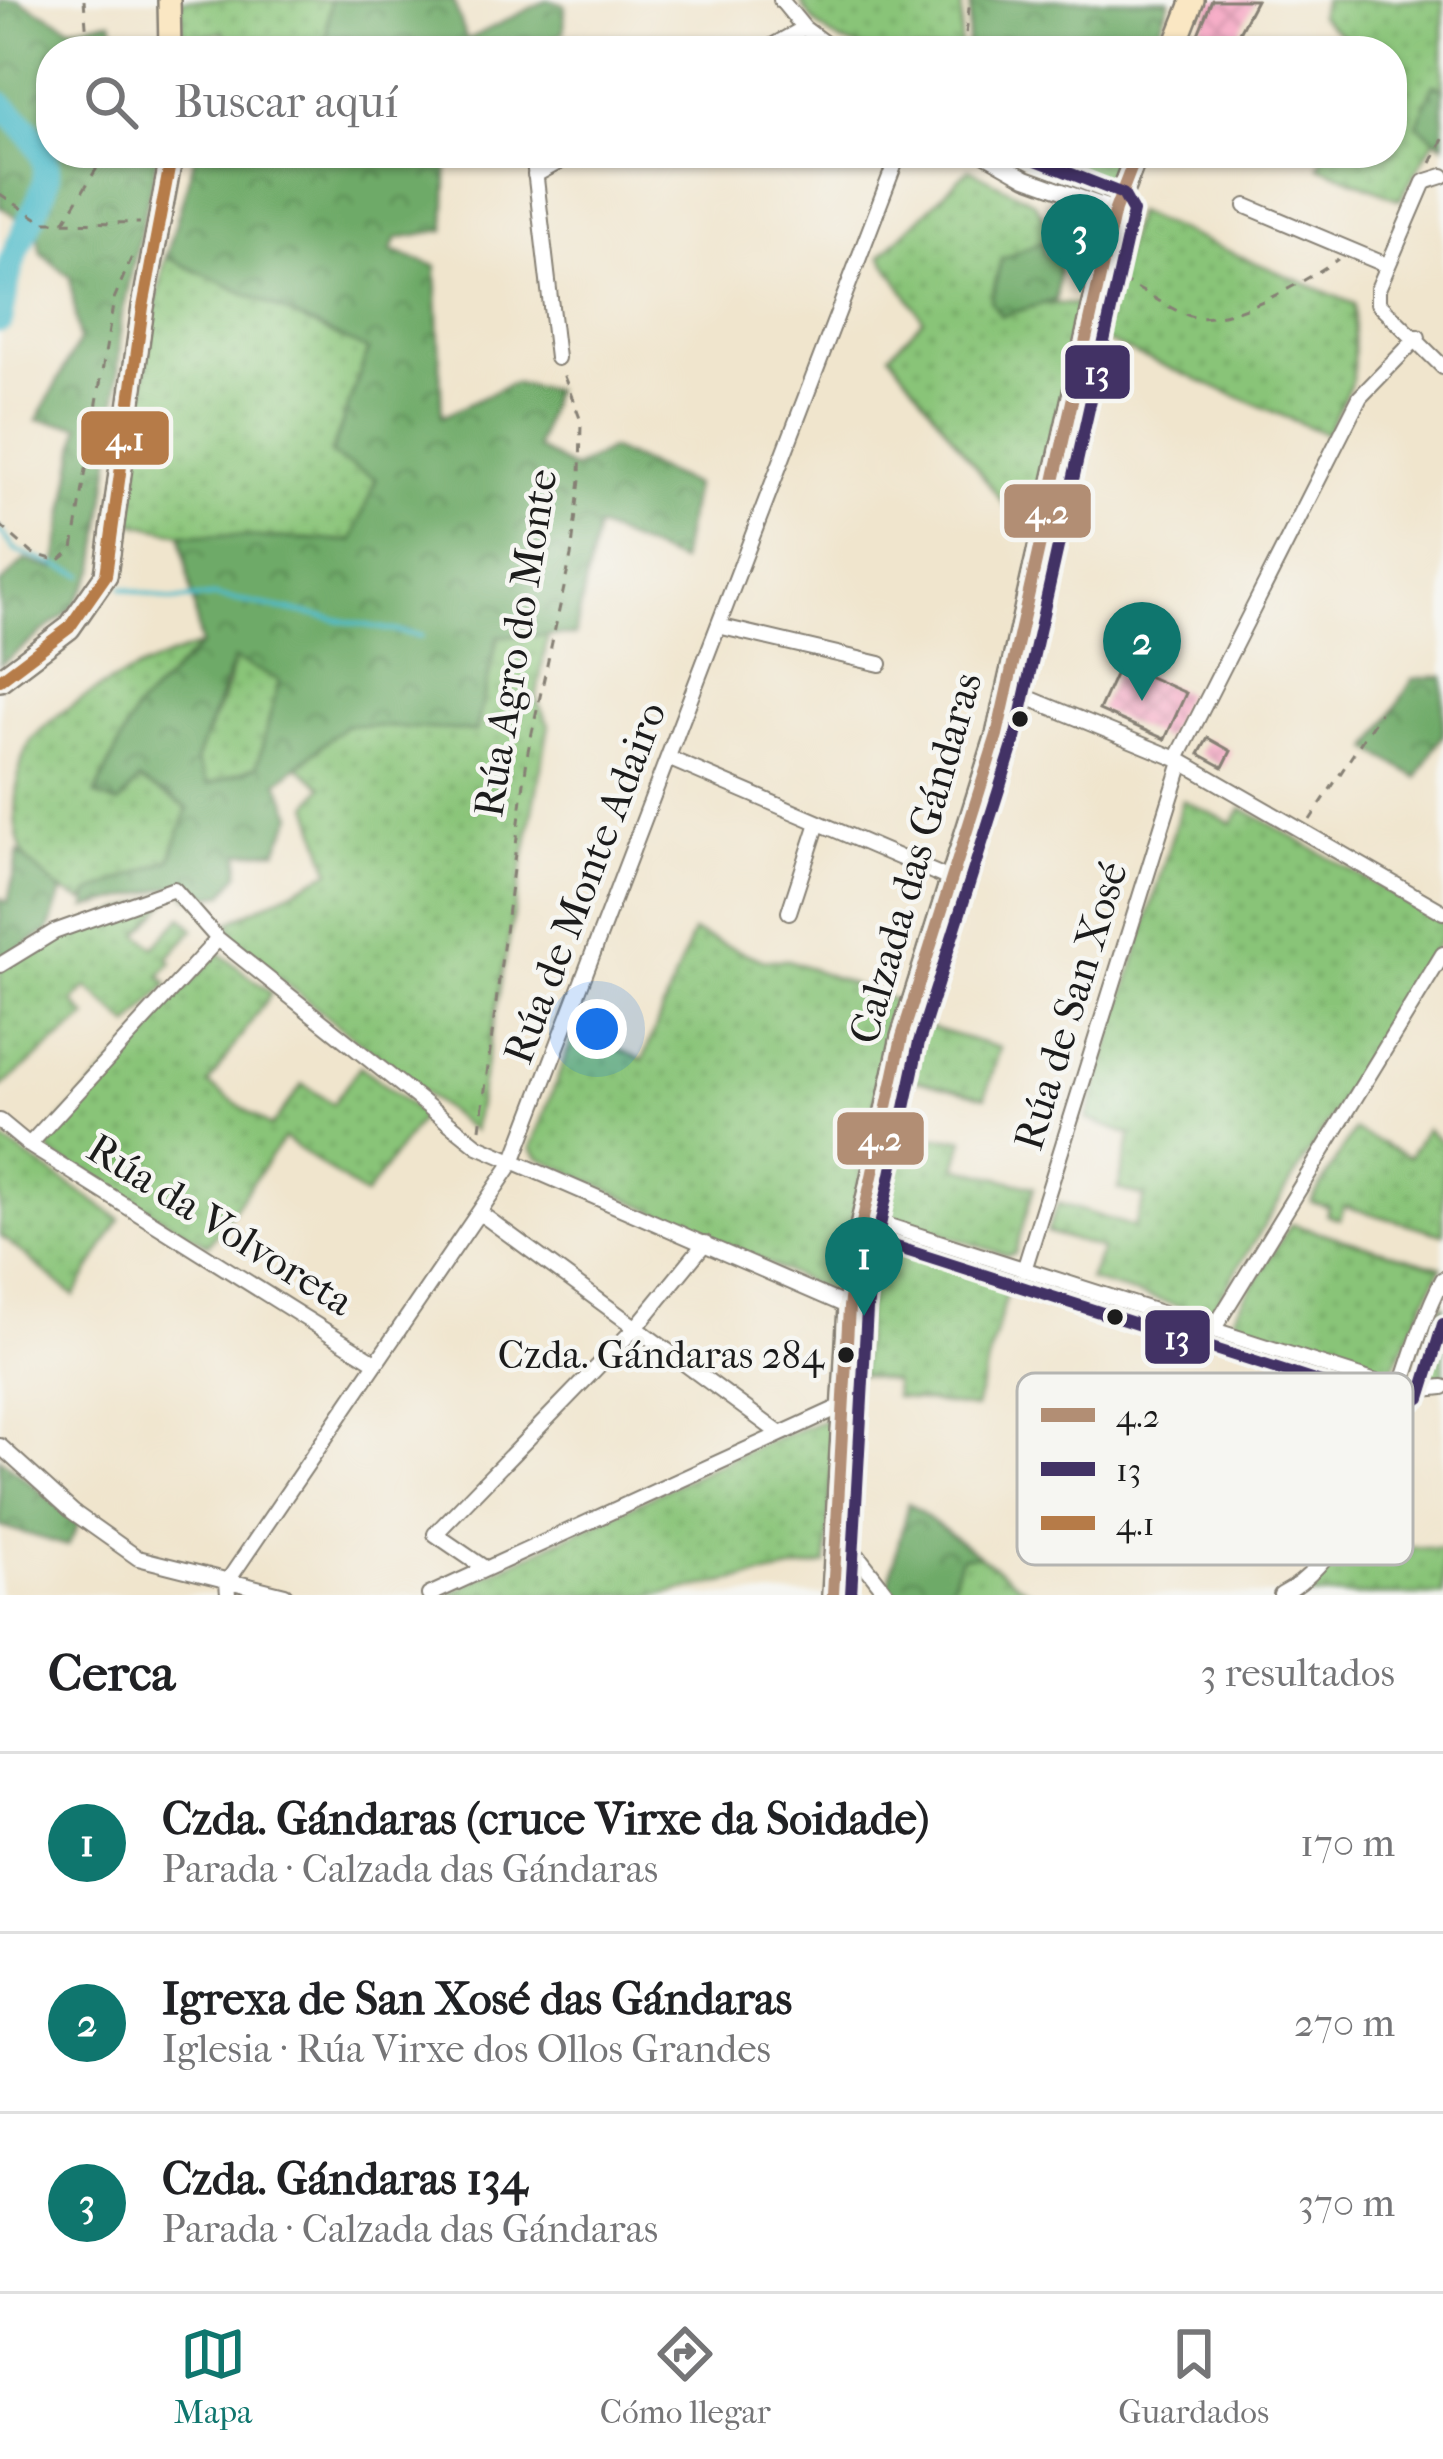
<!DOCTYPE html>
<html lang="es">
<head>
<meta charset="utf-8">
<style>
	body { margin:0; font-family:"IM FELL French Canon",serif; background:#f6f6f6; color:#202124 }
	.you { position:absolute; left:597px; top:1029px; width:42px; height:42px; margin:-30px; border:9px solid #fff; border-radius:50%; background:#1a73e8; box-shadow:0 0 0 18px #1a73e833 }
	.badge { display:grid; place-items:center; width:78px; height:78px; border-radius:50%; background:#0f766e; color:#fff; font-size:39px; font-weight:700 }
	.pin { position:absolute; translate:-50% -99px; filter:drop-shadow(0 3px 6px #0008) }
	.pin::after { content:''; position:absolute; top:63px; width:42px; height:36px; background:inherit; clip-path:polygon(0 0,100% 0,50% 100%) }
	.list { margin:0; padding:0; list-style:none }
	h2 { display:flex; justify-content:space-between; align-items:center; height:156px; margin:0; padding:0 48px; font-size:51px }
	h2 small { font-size:39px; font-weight:400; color:#757577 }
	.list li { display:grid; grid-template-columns:78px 1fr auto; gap:36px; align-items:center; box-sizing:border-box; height:180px; padding:0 48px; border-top:3px solid #e0e0e0 }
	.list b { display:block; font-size:45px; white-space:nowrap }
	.list p { margin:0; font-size:39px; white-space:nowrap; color:#757577 }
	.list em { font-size:39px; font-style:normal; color:#757577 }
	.icon { flex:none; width:66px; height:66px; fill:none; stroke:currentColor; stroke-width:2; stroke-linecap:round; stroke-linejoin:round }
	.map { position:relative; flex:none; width:1443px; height:1595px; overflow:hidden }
	.search { position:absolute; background:#fff; box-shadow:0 3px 9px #0004; left:36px; right:36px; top:36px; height:132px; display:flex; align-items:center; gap:30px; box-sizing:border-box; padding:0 42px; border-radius:48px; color:#757577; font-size:45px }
	.sheet { height:696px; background:#fff }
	nav { display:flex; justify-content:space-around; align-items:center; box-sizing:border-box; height:168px; border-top:3px solid #e0e0e0; background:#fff; font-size:33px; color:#757577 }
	nav a { display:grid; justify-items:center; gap:6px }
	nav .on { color:#0f766e }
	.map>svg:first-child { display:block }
	.green { fill:url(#green-dots); stroke:#52704a; stroke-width:3 }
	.forest { fill:url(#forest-crowns); stroke:#456342; stroke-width:3; fill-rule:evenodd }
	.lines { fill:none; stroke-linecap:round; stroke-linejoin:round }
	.stream { stroke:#4ebbc9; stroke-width:4.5 }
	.river { stroke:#4ebbc9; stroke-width:27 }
	.building { fill:url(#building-cross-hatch) }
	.minor-casing { stroke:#868074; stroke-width:18 }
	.secondary-casing { stroke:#868074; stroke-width:26 }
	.path { stroke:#868074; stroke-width:3; stroke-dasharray:9 9; stroke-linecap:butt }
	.minor { stroke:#fff; stroke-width:14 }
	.secondary { stroke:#fae7c3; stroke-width:21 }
	.bus-1-casing { stroke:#f6f6f2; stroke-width:21 }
	.bus-2-casing { stroke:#f6f6f2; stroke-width:21 }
	.bus-3-casing { stroke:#f6f6f2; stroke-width:21 }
	.bus-1 { stroke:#b28e74; stroke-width:12 }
	.bus-2 { stroke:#423265; stroke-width:12 }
	.bus-3 { stroke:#b67b48; stroke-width:12 }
	.bus-dot { fill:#1c1c1c; stroke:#f6f6f2; stroke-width:4.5 }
	.labels { text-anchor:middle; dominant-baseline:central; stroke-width:9; stroke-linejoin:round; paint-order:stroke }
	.bus-label { font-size:39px; fill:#1c1c1c; stroke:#f6f6f2; text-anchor:end }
	.street-label { font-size:42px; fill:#1c1c1c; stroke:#f6f6f2 }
	.key { fill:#f6f6f2; stroke:#b5b5b2; stroke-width:3 }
	.key-label { font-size:33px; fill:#1c1c1c }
	.line-badge { stroke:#f6f6f2; stroke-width:4.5 }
	.badge-label { font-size:33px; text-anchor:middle; font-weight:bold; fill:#fff }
</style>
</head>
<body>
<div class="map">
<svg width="1443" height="1595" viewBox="0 0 1443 1595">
	<defs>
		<pattern id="green-dots" width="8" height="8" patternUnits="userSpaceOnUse" patternTransform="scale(3)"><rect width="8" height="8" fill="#89c478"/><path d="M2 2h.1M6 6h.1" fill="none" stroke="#76a867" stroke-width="1.8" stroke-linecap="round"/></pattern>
		<pattern id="forest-crowns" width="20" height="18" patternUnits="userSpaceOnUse" patternTransform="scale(3)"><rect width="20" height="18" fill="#6eaa68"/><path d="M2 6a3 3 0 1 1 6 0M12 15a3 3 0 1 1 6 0" fill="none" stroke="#5a8a55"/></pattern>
		<pattern id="building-cross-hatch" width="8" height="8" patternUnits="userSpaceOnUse" patternTransform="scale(3)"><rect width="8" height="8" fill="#f7a9c5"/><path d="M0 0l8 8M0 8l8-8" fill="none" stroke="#d391a9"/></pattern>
	</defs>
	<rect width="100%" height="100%" fill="#f6f6f2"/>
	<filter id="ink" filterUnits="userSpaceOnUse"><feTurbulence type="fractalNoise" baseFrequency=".00833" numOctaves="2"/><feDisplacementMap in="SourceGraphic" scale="24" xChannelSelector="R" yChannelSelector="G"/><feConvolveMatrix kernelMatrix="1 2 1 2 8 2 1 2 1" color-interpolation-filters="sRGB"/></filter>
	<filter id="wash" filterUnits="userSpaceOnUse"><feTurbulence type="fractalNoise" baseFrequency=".004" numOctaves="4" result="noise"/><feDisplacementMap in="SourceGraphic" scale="48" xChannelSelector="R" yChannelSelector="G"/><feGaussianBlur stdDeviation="2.7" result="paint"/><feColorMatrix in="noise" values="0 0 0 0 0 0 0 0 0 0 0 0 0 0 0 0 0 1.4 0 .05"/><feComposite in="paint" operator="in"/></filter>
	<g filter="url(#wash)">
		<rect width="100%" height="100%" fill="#f0e5cd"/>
		<path class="green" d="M180 0H330L325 51H232L223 33 184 39Z
			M800 0H962L960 51C901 51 831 64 800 0Z
			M1324 0H1443V88L1434 85 1418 125 1436 137 1400 200 1319 166 1324 153H1392V51C1357 51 1344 39 1319 16Z
			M1009 153H1117L1103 188 1065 179Z
			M969 169 1034 202 1055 235 1001 260 991 301 1085 305 1029 537 890 354 923 319 881 256Z
			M1135 212 1354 304 1353 380 1326 434 1100 339Z
			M166 257 368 350 331 454 376 478 353 541 181 534 128 522 150 330Z
			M548 635 536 699 549 725 473 1131 231 941 230 922 330 871 309 805 323 786 298 767 346 724 476 731 497 636Z
			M201 645 135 711 139 779 188 808 170 860 89 893 84 901C23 876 10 848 17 785 20 767 23 747 37 734 80 691 144 664 201 645Z
			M233 659 280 680 257 766 208 785 195 761 228 685Z
			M1183 800 1232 823 1242 808 1443 923V935L1209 1315 1089 1280 1102 1249 1047 1232 1058 1203 1134 1227 1145 1197 1118 1189 1131 1135 1087 1119Z
			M162 896 168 901 139 934 154 947 182 917 194 929 168 958 172 962 160 976 168 984 130 1026 87 987 73 1002 87 1017 0 1088V969L66 930Z
			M693 932 762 960H789L901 1003 879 1079 838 1296 538 1157 531 1148 576 1030 643 1060Z
			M219 953 271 993 208 1084 271 1127 303 1084 333 1104 360 1066 423 1115 365 1196 284 1138 208 1245 53 1155 47 1145 52 1130Z
			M921 1025 1000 1048 985 1097 912 1079Z
			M1426 1129 1443 1143V1234L1344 1206 1340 1219 1327 1215 1329 1207 1311 1202 1354 1130 1409 1157Z
			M895 1136 964 1139 956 1167 1034 1187 1015 1253 1007 1255 879 1214Z
			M0 1138 120 1219 74 1296 0 1235Z
			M1291 1224 1441 1267 1391 1372 1237 1323 1234 1315Z
			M881 1233 1013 1273 975 1408 895 1397 894 1381 861 1375 866 1306Z
			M1443 1303V1377L1420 1379 1416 1374Z
			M825 1420 834 1426 826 1564 655 1595H445L761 1444Z
			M1344 1543 1443 1549V1595H1303Z
			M978 1555 1033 1595H948L961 1558Z"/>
		<path class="forest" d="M0 0H18L71 27 111 21 124 51H51V153H158L121 320 115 429 96 569 71 610 0 665V585L25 560 55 569 80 426 37 420 79 341 70 277 41 253 37 231 0 206Z
			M330 0H453L467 40 547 0 565 5 564 32 537 51H325Z
			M971 0H1170L1152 51H967Z
			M1433 85 1443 88V145L1417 125Z
			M196 153H448L445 230 397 238 391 251 436 266 442 417 512 383 553 390 537 448 573 469 611 449 694 485 680 562 597 527 575 635 498 636 476 731 346 725 278 782 293 815 277 850 240 853 239 873 224 894 190 898 176 886 86 908 89 893 170 860 188 808 139 780 119 804 95 795 135 711 201 645 181 534 352 541 376 479 331 455 368 350 166 257ZM234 659 279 680 257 766 208 785 196 761Z
			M1045 240 1044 253 1060 264 1056 300 1001 316 991 301 1001 260Z
			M1443 676V734L1417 778 1370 749 1413 679Z
			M18 852 62 892 49 931 0 959V898L8 903Z
			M0 1458 79 1523 68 1546 0 1526Z
			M908 1503 978 1555 961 1558 948 1595H895L888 1587Z"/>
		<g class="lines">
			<path class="stream" d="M0 530 16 551 83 575
				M122 588 173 600 215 596 421 636"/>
			<path class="river" d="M0 104C78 170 41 184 12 262 6 280 4 300 0 319"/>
		</g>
		<g id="blocks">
			<path class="building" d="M1212 0H1256L1229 51H1191Z
				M1120 664 1186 693 1165 739 1099 710Z
				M1208 738 1231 751 1223 767 1199 754Z"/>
		</g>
	</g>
	<g filter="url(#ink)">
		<use href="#blocks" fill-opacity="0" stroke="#868074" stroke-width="3"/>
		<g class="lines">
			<g class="minor-casing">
				<path id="minor" d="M781 0 804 28 835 51
					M763 51 804 28
					M533 153 557 358
					M982 153 1026 178 1115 210
					M535 175 575 153
					M1443 176 1424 182 1378 289V303L1443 367
					M1246 206 1384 264
					M718 626 880 664
					M1007 689 1177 759 1443 912
					M668 758 952 880
					M1177 759 1360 397 1418 337
					M789 912 818 823
					M0 965 54 932 174 889 218 939 478 1146 849 1307
					M0 1121 29 1145 375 1362
					M29 1145 218 939
					M480 1213 779 1433
					M864 1218 1404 1391 1443 1387
					M1024 1270 1182 762
					M1213 1330 1443 954
					M0 1446 73 1512 138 1558 285 1595
					M838 1545 851 1547 888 1595
					M486 1569 435 1534 638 1325 705 1243
					M228 1595 227 1582 513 1162 899 153
					M429 1595 844 1405
					M1281 1595C1374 1548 1396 1366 1443 1279"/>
			</g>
			<g class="secondary-casing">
				<path id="secondary" d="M169 0 170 51
					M1173 51 1193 0
					M0 680 69 628 106 575 143 307 172 153
					M833 1595 849 1307 859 1237 902 1037 997 735 1115 210 1137 153"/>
			</g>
			<path class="path" d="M84 0 88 51
				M964 51 970 0
				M1431 163 1443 139
				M0 194 43 222 140 223
				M64 222 106 153
				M1121 281C1145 290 1166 308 1190 316 1226 327 1308 280 1338 259
				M0 525 32 553 58 561 73 549 114 299 134 252
				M1310 820 1380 713
				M480 1129 528 751 571 556 580 480 581 421 562 371"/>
			<use href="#minor" class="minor"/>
			<use href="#secondary" class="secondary"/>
			<g class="bus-1-casing">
				<path id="bus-1" d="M833 1595 849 1307 859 1237 902 1037 997 735 1115 210 1137 153"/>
			</g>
			<g class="bus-2-casing">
				<path id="bus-2" d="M859 1235 1402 1409 1420 1398 1443 1324
					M851 1595 867 1309 877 1240 919 1042 1015 739 1133 212 1123 194 1018 153"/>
			</g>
			<g class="bus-3-casing">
				<path id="bus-3" d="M0 680 69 628 106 575 143 307 172 153"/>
			</g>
			<use href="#bus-1" class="bus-1"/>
			<use href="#bus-2" class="bus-2"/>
			<use href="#bus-3" class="bus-3"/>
		</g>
	</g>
	<g class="bus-dot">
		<circle cx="1020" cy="719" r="10"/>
		<circle cx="1115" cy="1317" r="10"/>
		<circle cx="846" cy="1355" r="10"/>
	</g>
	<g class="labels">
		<g class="bus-label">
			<text x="824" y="1355">Czda. Gándaras 284</text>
		</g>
		<g class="street-label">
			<text transform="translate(516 643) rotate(-81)">Rúa Agro do Monte</text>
			<text transform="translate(916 858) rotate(-74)">Calzada das Gándaras</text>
			<text transform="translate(585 883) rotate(-69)">Rúa de Monte Adairo</text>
			<text transform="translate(1071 1006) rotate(-73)">Rúa de San Xosé</text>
			<text transform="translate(220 1225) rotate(32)">Rúa da Volvoreta</text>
		</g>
	</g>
	<rect x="1017" y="1373" width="396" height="192" rx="18" class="key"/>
	<rect x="1041" y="1408" width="54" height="14" fill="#b28e74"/>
	<rect x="1041" y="1462" width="54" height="14" fill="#423265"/>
	<rect x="1041" y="1516" width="54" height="14" fill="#b67b48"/>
	<g class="key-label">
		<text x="1116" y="1427">4.2</text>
		<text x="1116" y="1481">13</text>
		<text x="1116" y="1535">4.1</text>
	</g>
	<g class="line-badge">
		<rect x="1063" y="343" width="69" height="58" rx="12" fill="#423265"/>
		<rect x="79" y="409" width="92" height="58" rx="12" fill="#b67b48"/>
		<rect x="1002" y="482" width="91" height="58" rx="12" fill="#b28e74"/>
		<rect x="835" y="1110" width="91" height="57" rx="12" fill="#b28e74"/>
		<rect x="1143" y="1308" width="69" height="58" rx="12" fill="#423265"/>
	</g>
	<g class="badge-label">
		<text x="1097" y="384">13</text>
		<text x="125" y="450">4.1</text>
		<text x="1047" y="523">4.2</text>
		<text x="880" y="1150">4.2</text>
		<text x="1177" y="1349">13</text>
	</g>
</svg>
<div class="you"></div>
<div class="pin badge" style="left:864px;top:1316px">1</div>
<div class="pin badge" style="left:1142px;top:701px">2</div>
<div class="pin badge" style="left:1080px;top:293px">3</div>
<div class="search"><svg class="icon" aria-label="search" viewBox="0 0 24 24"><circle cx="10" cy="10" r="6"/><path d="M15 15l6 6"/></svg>Buscar aquí</div>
</div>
<section class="sheet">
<h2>Cerca<small>3 resultados</small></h2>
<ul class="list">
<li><span class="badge">1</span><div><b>Czda. Gándaras (cruce Virxe da Soidade)</b><p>Parada · Calzada das Gándaras</p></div><em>170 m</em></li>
<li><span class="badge">2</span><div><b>Igrexa de San Xosé das Gándaras</b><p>Iglesia · Rúa Virxe dos Ollos Grandes</p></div><em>270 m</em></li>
<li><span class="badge">3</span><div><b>Czda. Gándaras 134</b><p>Parada · Calzada das Gándaras</p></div><em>370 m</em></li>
</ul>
</section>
<nav>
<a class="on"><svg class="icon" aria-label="map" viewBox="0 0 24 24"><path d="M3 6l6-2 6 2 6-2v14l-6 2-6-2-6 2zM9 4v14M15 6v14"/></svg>Mapa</a>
<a><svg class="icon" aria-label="directions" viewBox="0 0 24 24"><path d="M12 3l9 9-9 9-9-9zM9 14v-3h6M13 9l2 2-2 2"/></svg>Cómo llegar</a>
<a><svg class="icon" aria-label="saved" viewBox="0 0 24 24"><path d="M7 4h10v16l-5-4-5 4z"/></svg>Guardados</a>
</nav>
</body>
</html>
